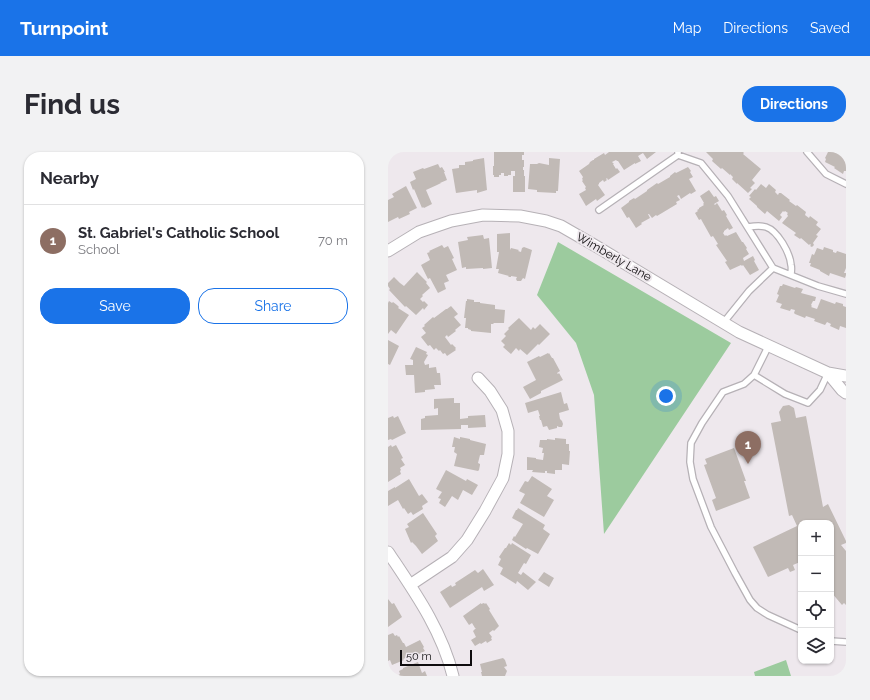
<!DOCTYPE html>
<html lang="en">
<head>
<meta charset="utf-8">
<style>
	body { margin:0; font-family:Raleway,sans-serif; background:#f2f2f3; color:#2b2b33 }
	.controls { position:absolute; right:12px; bottom:12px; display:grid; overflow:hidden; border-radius:8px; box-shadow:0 1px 3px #0004 }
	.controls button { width:36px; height:36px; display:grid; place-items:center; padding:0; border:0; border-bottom:1px solid #e1e1e2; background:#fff; color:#2b2b33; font:20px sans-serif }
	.scale { position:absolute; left:12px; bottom:10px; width:72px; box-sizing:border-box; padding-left:4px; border:2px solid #0f0d0f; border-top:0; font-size:11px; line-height:14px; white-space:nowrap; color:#0f0d0f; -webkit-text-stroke:3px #eee8ed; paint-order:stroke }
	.you { position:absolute; left:278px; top:244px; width:14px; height:14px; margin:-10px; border:3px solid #fff; border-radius:50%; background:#1a73e8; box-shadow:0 0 0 6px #1a73e833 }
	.badge { display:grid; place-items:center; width:26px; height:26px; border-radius:50%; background:#1a73e8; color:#fff; font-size:13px; font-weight:700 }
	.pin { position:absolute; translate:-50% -33px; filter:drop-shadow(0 1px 2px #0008) }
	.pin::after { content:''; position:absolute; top:21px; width:14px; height:12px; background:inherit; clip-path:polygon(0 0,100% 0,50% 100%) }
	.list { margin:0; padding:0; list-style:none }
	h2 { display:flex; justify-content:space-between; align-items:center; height:52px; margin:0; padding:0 16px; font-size:17px }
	h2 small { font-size:13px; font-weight:400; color:#7c7c81 }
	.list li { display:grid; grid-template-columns:26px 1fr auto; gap:12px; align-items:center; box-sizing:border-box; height:72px; padding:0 16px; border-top:1px solid #e1e1e2 }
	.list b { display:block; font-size:15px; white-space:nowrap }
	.list p { margin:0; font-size:13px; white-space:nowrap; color:#7c7c81 }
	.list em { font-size:13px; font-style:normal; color:#7c7c81 }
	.actions { display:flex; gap:8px; padding:12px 16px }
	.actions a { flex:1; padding:9px 0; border:1px solid #1a73e8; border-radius:16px; text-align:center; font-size:14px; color:#1a73e8 }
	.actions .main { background:#1a73e8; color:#fff }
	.icon { flex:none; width:22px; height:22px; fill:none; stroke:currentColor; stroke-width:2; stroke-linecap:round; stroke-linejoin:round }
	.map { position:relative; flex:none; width:458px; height:524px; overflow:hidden; border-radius:16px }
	header { display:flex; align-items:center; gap:24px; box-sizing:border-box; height:56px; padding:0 20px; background:#1a73e8; color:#fff }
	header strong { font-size:19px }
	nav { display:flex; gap:22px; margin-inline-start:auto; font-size:14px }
	.intro { display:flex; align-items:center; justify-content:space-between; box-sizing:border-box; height:96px; padding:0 24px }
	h1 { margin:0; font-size:28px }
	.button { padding:10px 18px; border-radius:16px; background:#1a73e8; color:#fff; font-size:14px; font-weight:700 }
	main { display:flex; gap:24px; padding:0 24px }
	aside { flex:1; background:#fff; border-radius:16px; box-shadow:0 1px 3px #0004 }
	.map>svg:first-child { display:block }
	.green { fill:#9ccb9e }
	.building { fill:#c1bab6 }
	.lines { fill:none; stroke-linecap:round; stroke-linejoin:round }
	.lane-casing { stroke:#b6b1b6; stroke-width:8 }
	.street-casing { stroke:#b6b1b6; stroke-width:13 }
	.lane { stroke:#fff; stroke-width:5.5 }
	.street { stroke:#fff; stroke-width:11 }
	.labels { text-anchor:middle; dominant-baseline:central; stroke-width:4; stroke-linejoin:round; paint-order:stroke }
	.street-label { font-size:12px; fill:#0f0d0f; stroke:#eee8ed }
</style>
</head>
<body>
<header>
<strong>Turnpoint</strong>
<nav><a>Map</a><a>Directions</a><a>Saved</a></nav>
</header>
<div class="intro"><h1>Find us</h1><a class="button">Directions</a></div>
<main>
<aside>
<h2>Nearby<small></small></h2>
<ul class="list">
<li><span class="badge" style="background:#8d6e63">1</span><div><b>St. Gabriel's Catholic School</b><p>School</p></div><em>70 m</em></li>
</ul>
<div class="actions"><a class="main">Save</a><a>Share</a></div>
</aside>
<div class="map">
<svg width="458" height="524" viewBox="0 0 458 524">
	<rect width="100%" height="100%" fill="#eee8ed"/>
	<path class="green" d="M170 90 343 191 216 382 206 243 188 191 149 143Z
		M398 508 403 524H367L366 520Z"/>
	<path class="building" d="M106 0H136V3H134V8H136V15H135V18H136V24H137V40H125V24H127V19H123V23H120V24H116V21H113V23H111V25H106V23H105V14H106Z
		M221 0H268L259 7 255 1 250 4 253 9 247 12V11L236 18 230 9H229L228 8 224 10 226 12H225L228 17 229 16 232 20 220 28 219 26 218 27 219 28 216 30 215 28 211 31V32L210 33 217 43 209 49 208 47 198 54 191 42 198 38 197 36 198 35 194 29 195 28 194 27 195 25 191 19 201 12 202 10 205 8H206V7L216 1 217 3Z
		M318 0H355L356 1 355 2 373 17 364 28 367 31 362 36 364 37 360 41 349 31V32L344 27 345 25 342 22V23L334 16 333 17 324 9 325 7Z
		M440 0H458V19H456L455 22 446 16 447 15 437 10 438 7 437 6Z
		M96 6 99 38 89 41V38L68 41 64 17 71 16V13H77V10L85 9V8Z
		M161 6 172 7 170 39H168V41L149 40V38L140 37 142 12H149L151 11 161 13Z
		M50 12 52 16 54 15 57 20H56L59 28 52 31H53L49 33 38 38 44 52 36 56 35 55 34 56 26 37 25 38 22 30 28 27 25 20 35 16 36 17Z
		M300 15 303 19 302 20 305 25 301 27 308 39 303 42 302 41 293 47 291 43 289 44 292 48 288 50 289 52 269 64 268 63 264 66 261 62H260L262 66 253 71 254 72 248 76 241 65 239 66 233 56 241 50V49L246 46 247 47 259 39V38L269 31 270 32 282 25V24L287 20 288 21Z
		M373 32 378 36 381 32 388 38 387 40 390 43 391 41H393L402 48 401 49 408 54 409 53 418 60 417 63 421 66 422 64 430 70 428 73 433 77 428 83 430 84 425 91 426 93 424 95 422 94 423 93 422 92 421 93 413 86 412 87 406 83 408 81 394 71 400 64 399 62 400 61 397 59 396 60 395 59 392 63 394 65 391 69 379 59 377 62 369 55V54L361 47 363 45 361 44 367 37 368 38Z
		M18 34 29 56 21 60 22 62 11 67 10 65 0 70V48L6 45 4 42Z
		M321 38 326 45 328 44 331 49 326 52 327 53 329 51 334 59 336 58 339 63 338 64 345 76 341 78 340 76 336 79V80L335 81 337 84 338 83 339 84 348 80 354 90H355L359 96 358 97 361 102 355 106 356 109 365 104 367 108 366 109 371 118 362 123 355 113 354 114 353 113 342 118 337 110 339 109 328 93 330 92 325 84 323 85 314 69 313 67 311 68 307 61 310 59 309 58 311 57V56L316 53 315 52 316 51 312 44Z
		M122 81V98L123 96 131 98 130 99 133 100 134 96 136 95 144 98 137 127 135 126 133 129H129L128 127 129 125 123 124V125H120L121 124 110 121 111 117H108L111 100H109V82Z
		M95 83 96 87 101 86 104 116 95 117V116L78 117V115L74 116 70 90 80 88 79 85Z
		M54 93 56 96 60 94 66 106 64 107 69 118 58 123 61 129 56 131 58 137 50 141 42 126 40 127 33 113 42 108 39 101 42 100 41 99Z
		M436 95 445 98V100L448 101 449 99 458 102V116L456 121H458V123L457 126 442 121 441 124 432 119V118L422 114 423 111H421L424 102 426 103 429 96 435 98Z
		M29 120 39 130 38 131 42 136 34 143 35 144 32 147 35 150 36 149 40 153 36 158 35 156 28 163 18 154 17 155 1 138 2 137 0 134V131L6 125 12 131 16 134Z
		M395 132 407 136 408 135 415 137 413 141 428 145 427 149H425L423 153 424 154 423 155 429 157 433 147 447 152 448 150 455 152V154L458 155V176L452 174 451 178 442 174 443 172 439 170 437 173 426 169 427 167 418 164 417 166 407 162 406 161 407 158 403 157 402 159 392 156 394 152 388 150 391 143 389 142 392 134H394Z
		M79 147 86 148V150H92V151L107 153V157L117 158 116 171H106L105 172H103V181L83 179V178L80 177V176H77L78 166H76L78 149H79Z
		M1 149 4 151 5 150 9 153 11 155 10 156 21 163 8 182 3 178 0 182V151Z
		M63 154 70 162 66 165 73 173 67 178 68 179 60 185 59 183 57 185 63 193 64 192 68 196 67 197 68 198 59 204 57 201 55 202 52 198 51 199 48 196 46 198 42 193 40 194 33 185 38 181 34 176 37 174 36 173 45 165 46 166 58 157H59Z
		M131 166 143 178 145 175 147 177 152 172 162 182 151 193 150 192 139 203 132 197 131 199 128 196 123 202 115 195 117 193 113 189 118 184 116 182 121 177 120 176Z
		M0 188 11 194 2 213 0 212Z
		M28 195 39 200 38 202 40 203 36 210 37 213 41 212V216L48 215 49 221H52L53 233H46L47 237 37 238V240L27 241 26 223H18L17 213H25V208L22 207Z
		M160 201V202L161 201 164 206H165L172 219 169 221 170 222 171 221 175 228 153 239V241L142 247 135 235 148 228 139 210 151 204 152 205Z
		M173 240 176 252 179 251 181 258 171 261 172 267 174 269 175 272 174 275H171L169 274V276L161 278 159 274 155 275 153 268H152L151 264H152L150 258 140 261 137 251Z
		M66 246V251H72V267L80 266V264L97 263 98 275 80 276V273H73V277L33 278V267L37 266V264L50 263V256L46 257V247Z
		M401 253 406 256 408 266 418 264 435 355 440 352 458 389V391L453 393 458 399V453L456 451 454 453 443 440V371H413V407L411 408 412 410 405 413 407 418 402 420 400 416 380 425 365 395 409 374 404 363 401 364 383 271 393 269 391 260 395 254Z
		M5 264 6 266 10 264 18 281 4 288 3 287 0 288V266Z
		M66 285 72 287V285L82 287V288L98 292 96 303H92L90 311 92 312V313L91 318 90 319 66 314 69 302 66 300 67 295H64Z
		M167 286 178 287V292H181V299H182L181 313 174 312V318H167V322L159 321V319H157V321L144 320 145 318H139V305L148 306V307L155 308 156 301H154L155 296 151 295 152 288H159V287L167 288Z
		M3 293 4 295 8 293 15 306 13 307 17 313 12 316 13 318 12 319 13 322 0 330V295Z
		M346 296 358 329H356L362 346 328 359 324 348 328 346 316 313 319 312 317 307Z
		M58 318 78 329 79 327 90 333 84 343 75 338 70 348 64 344 57 355 51 351 53 347 50 346 54 340 48 337Z
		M144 324 164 337 159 344 166 348 156 365 132 351 137 342 131 339 137 329 140 330Z
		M21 327 31 344 34 342 40 350 34 354 35 357 25 363 23 360 20 362 16 356 15 357 10 348 0 354V339L7 335V336Z
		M130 356 157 373 155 377 162 382 150 402 139 396 138 397 124 388 126 384 127 385 135 372 124 366 128 358H129Z
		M35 361 49 382 47 384 50 389 34 402 28 394 24 390 23 391 17 377 21 375 19 372Z
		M121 391 123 393 124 391 143 403 138 412 136 411 130 421 133 423 135 420 148 430 140 438 129 429 128 432 112 422 115 416 110 413 113 407 111 405 117 396H118Z
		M95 417 106 433 96 439 94 435 74 448 62 456 52 440 63 433 64 435 68 433 67 431 87 418 90 421Z
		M156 420 166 426 161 435 150 428Z
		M0 447 4 452 6 451 14 465 0 475Z
		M93 451V452L96 451 97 452 98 451 102 457 101 458 111 474 106 479 105 478 101 481 104 485 103 486 104 488 99 491 98 489 93 492 92 491 87 494 83 488 88 485 85 479 88 476H87L84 471 81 473 75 464Z
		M5 481 7 484 9 483 10 485 11 484 15 491H16L18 495 32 488 36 495 35 496 37 499 21 507V506L19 507 18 506 15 507 16 508 4 513 2 508 0 509V483Z
		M115 506 117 508 119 514 116 515 119 519 117 524H94L93 520H94L92 512Z
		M30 510 34 521 37 519 39 524H9L12 522 11 519 15 517V516Z"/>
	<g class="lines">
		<g class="lane-casing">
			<path id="lane" d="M419 0 438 22 458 32
				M290 3 313 11 340 44 385 116 430 134 458 142
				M211 58 290 3V0
				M360 75C366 74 372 73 378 75 390 79 402 101 403 113 404 116 403 120 403 123
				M336 170 361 139 385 116
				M381 193 366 223 356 232 335 240 314 271 303 291 302 310 305 327 323 375 347 421 362 448 369 456 380 463 413 478
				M366 223 397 242 420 251 432 238 440 221
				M443 489 458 490"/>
		</g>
		<g class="street-casing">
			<path id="street" d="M0 99 31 80 63 69 95 63 132 64 158 69 173 74 206 93 351 180 440 221 458 224
				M440 221 454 238 458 241
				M0 400C26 439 54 478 65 524
				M22 433 64 405 79 388 97 359 115 326 120 302V279L114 258 102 239 90 226"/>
		</g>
		<use href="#lane" class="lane"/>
		<use href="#street" class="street"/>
	</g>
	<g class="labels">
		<g class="street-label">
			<text transform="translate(226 105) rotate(30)">Wimberly Lane</text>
		</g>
	</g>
</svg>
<div class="controls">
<button>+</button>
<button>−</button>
<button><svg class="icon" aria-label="locate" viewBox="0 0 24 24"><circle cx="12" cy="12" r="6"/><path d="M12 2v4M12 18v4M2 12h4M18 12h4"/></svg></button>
<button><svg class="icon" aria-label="layers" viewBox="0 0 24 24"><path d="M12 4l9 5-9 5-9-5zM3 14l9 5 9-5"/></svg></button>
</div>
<div class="scale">50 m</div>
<div class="you"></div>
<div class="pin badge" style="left:360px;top:312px;background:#8d6e63">1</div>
</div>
</main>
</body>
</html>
